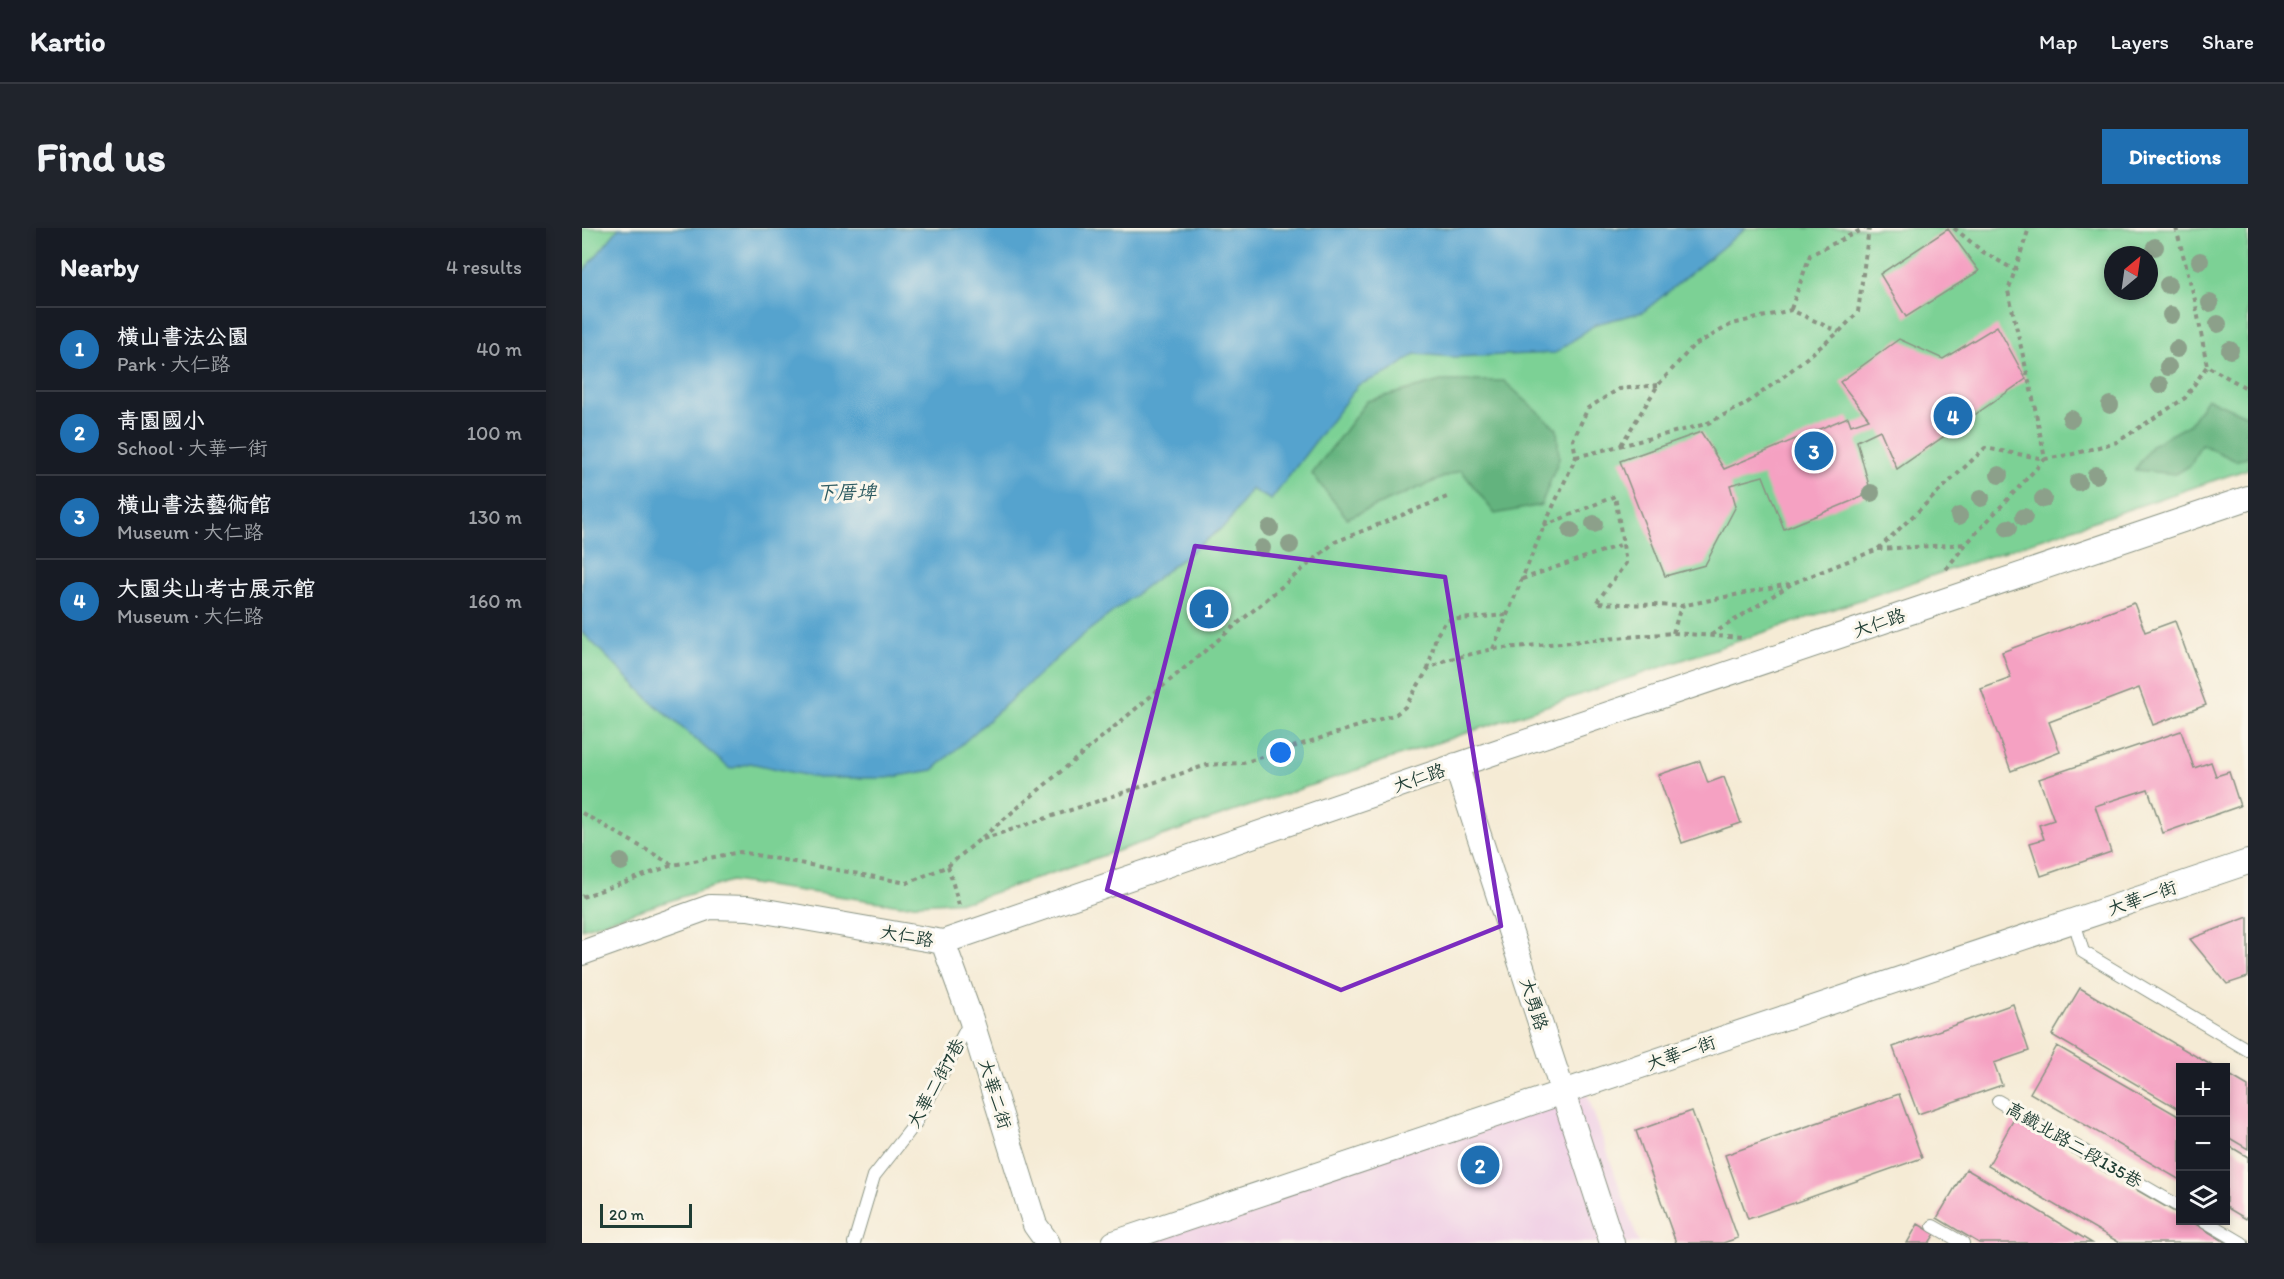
<!DOCTYPE html>
<meta charset="utf-8">
<style>
:root{--surface:#171b24;--page:#20242c;--text:#f1f3f6;--muted:#9ea1a6;--line:#363941;--accent:#1f6fb2}
body{margin:0;font-family:Itim,"LXGW WenKai TC",sans-serif;background:var(--page);color:var(--text)}
.controls{position:absolute;right:18px;bottom:18px;display:grid;overflow:hidden;border-radius:0px;box-shadow:0 3px 9px #0003}
.controls button{width:54px;height:54px;display:grid;place-items:center;padding:0;border:0;border-bottom:2px solid var(--line);background:var(--surface);color:var(--text);font:30px sans-serif}
.compass{position:absolute;left:1522px;top:18px;width:54px;height:54px;border-radius:50%;background:var(--surface);box-shadow:0 3px 9px #0003;rotate:29deg}
.scale{position:absolute;left:18px;bottom:15px;width:92px;box-sizing:border-box;padding-left:6px;border:3px solid #1f3d34;border-top:0;font-size:16px;line-height:21px;white-space:nowrap;color:#1f3d34;-webkit-text-stroke:4px #fbf7ec;paint-order:stroke}
.you{position:absolute;left:699px;top:525px;width:21px;height:21px;margin:-15px;border:4px solid #fff;border-radius:50%;background:#1a73e8;box-shadow:0 0 0 9px #1a73e833}
.badge{display:grid;place-items:center;width:39px;height:39px;border-radius:50%;background:var(--accent);color:#fff;font-size:20px;font-weight:700}
.pin{position:absolute;translate:-50% -50%;border:3px solid #fff;box-shadow:0 2px 6px #0006}
.list{margin:0;padding:0;list-style:none}
h2{display:flex;justify-content:space-between;align-items:center;height:78px;margin:0;padding:0 24px;font-size:26px}
h2 small{font-size:20px;font-weight:400;color:var(--muted)}
.list li{display:grid;grid-template-columns:39px 1fr auto;gap:18px;align-items:center;box-sizing:border-box;height:84px;padding:0 24px;border-top:2px solid var(--line)}
.list b{display:block;font-size:22px;white-space:nowrap}
.list p{margin:0;font-size:20px;white-space:nowrap;color:var(--muted)}
.list em{font-size:20px;font-style:normal;color:var(--muted)}
.icon{flex:none;width:33px;height:33px;fill:none;stroke:currentColor;stroke-width:2;stroke-linecap:round;stroke-linejoin:round}
.map{position:relative;flex:none;width:1666px;height:1015px;overflow:hidden;border-radius:0px}
header{display:flex;align-items:center;gap:36px;box-sizing:border-box;height:84px;padding:0 30px;background:var(--surface);border-bottom:2px solid var(--line)}
header strong{font-size:28px}
nav{display:flex;gap:33px;margin-inline-start:auto;font-size:21px}
.intro{display:flex;align-items:center;justify-content:space-between;box-sizing:border-box;height:144px;padding:0 36px}
h1{margin:0;font-size:42px}
.button{padding:15px 27px;border-radius:0px;background:var(--accent);color:#fff;font-size:21px;font-weight:700}
main{display:flex;gap:36px;padding:0 36px}
aside{flex:1;background:var(--surface);border-radius:0px;box-shadow:0 3px 9px #0003}
.map>svg:first-child{display:block}
.built{fill:#f0d0e5}
.green{fill:#7bd195;stroke:#4d8764;stroke-width:1.5;fill-rule:evenodd}
.forest{fill:#64b37e;stroke:#427859;stroke-width:1.5}
.water{fill:#54a3ce;stroke:#3a7081;stroke-width:1.5}
.building{fill:#f5a1c2}
.lines{fill:none;stroke-linecap:round;stroke-linejoin:round}
.lane-casing{stroke:#8a9484;stroke-width:14}
.street-casing{stroke:#8a9484;stroke-width:26}
.path{stroke:#8a9484;stroke-width:4;stroke-dasharray:4.5 4.5;stroke-linecap:butt}
.lane{stroke:#fff;stroke-width:12}
.street{stroke:#fff;stroke-width:24}
.tree{fill:#8ca08a}
.marked{fill:none;stroke:#7b2cbf;stroke-width:4.5;stroke-linejoin:round}
.labels{text-anchor:middle;dominant-baseline:central;stroke-width:6;stroke-linejoin:round;paint-order:stroke}
.street-label{font-size:18px;fill:#1f3d34;stroke:#fbf7ec}
.water-label{font-size:20px;font-style:italic;fill:#2f5c62;stroke:#fbf7ec}
</style>
<header>
<strong>Kartio</strong>
<nav><a>Map</a><a>Layers</a><a>Share</a></nav>
</header>
<div class="intro"><h1>Find us</h1><a class="button">Directions</a></div>
<main>
<aside>
<h2>Nearby<small>4 results</small></h2>
<ul class="list">
<li><span class="badge">1</span><div><b>橫山書法公園</b><p>Park · 大仁路</p></div><em>40 m</em></li>
<li><span class="badge">2</span><div><b>青園國小</b><p>School · 大華一街</p></div><em>100 m</em></li>
<li><span class="badge">3</span><div><b>橫山書法藝術館</b><p>Museum · 大仁路</p></div><em>130 m</em></li>
<li><span class="badge">4</span><div><b>大園尖山考古展示館</b><p>Museum · 大仁路</p></div><em>160 m</em></li>
</ul>
</aside>
<div class="map">
<svg width="1666" height="1015" viewBox="0 0 1666 1015">
<rect width="100%" height="100%" fill="#fbf7ec"/>
<filter id="ink" filterUnits="userSpaceOnUse"><feTurbulence type="fractalNoise" baseFrequency=".0167" numOctaves="2"/><feDisplacementMap in="SourceGraphic" scale="12" xChannelSelector="R" yChannelSelector="G"/><feConvolveMatrix kernelMatrix="1 2 1 2 8 2 1 2 1" color-interpolation-filters="sRGB"/></filter>
<filter id="wash" filterUnits="userSpaceOnUse"><feTurbulence type="fractalNoise" baseFrequency=".008" numOctaves="4" result="noise"/><feDisplacementMap in="SourceGraphic" scale="24" xChannelSelector="R" yChannelSelector="G"/><feGaussianBlur stdDeviation="1.35" result="paint"/><feColorMatrix in="noise" values="0 0 0 0 0 0 0 0 0 0 0 0 0 0 0 0 0 1.4 0 .05"/><feComposite in="paint" operator="in"/></filter>
<g filter="url(#wash)">
<rect width="100%" height="100%" fill="#f5ebd5"/>
<!-- built -->
<path class="built" d="M 1003,860 L 1057,1015 L 527,1015 Z"/>
<!-- green -->
<path class="green" d="M 0,0 L 1666,0 L 1666,241 L 387,673 L 319,677 L 149,653 L 0,701 ZM 1531,27 L 1567,27 L 1567,63 L 1531,63 Z"/>
<!-- forest -->
<path class="forest" d="M 859,153 L 922,153 L 975,201 L 977,231 L 959,277 L 913,286 L 879,242 L 765,290 L 730,246 L 785,173 Z
M 1625,170 L 1666,188 L 1666,228 L 1654,233 L 1619,216 L 1609,237 L 1594,246 L 1553,242 L 1570,217 L 1608,196 Z"/>
<!-- water -->
<path class="water" d="M 37,0 L 1164,0 L 1061,84 L 1014,96 L 973,125 L 872,129 L 833,126 L 808,144 L 776,157 L 689,272 L 669,261 L 645,296 L 501,407 L 351,542 L 305,550 L 236,550 L 168,535 L 148,541 L 70,474 L 0,404 L 0,45 Z"/>
<g id="blocks">
<!-- building -->
<path class="building" d="M 1366,1 L 1397,43 L 1324,89 L 1298,46 Z
M 1415,98 L 1444,151 L 1315,241 L 1298,202 L 1275,213 L 1289,265 L 1202,301 L 1181,248 L 1148,257 L 1154,278 L 1123,337 L 1083,348 L 1038,233 L 1119,204 L 1142,241 L 1266,189 L 1269,197 L 1287,191 L 1258,154 L 1317,111 L 1361,131 Z
M 1552,375 L 1563,404 L 1593,393 L 1624,477 L 1571,497 L 1557,460 L 1467,494 L 1478,524 L 1429,543 L 1399,461 L 1429,450 L 1420,424 Z
M 1599,503 L 1612,540 L 1629,534 L 1634,548 L 1647,544 L 1658,578 L 1581,605 L 1566,561 L 1513,578 L 1529,624 L 1459,648 L 1448,615 L 1462,611 L 1457,597 L 1472,592 L 1457,551 Z
M 1118,533 L 1126,555 L 1142,549 L 1159,595 L 1100,615 L 1076,547 Z
M 1666,689 L 1666,749 L 1645,756 L 1608,711 Z
M 1498,760 L 1634,840 L 1598,840 L 1598,882 L 1470,807 Z
M 1431,776 L 1447,823 L 1412,835 L 1420,857 L 1336,886 L 1311,819 Z
M 1475,818 L 1598,889 L 1598,952 L 1448,865 Z
M 1644,845 L 1666,858 L 1666,921 L 1644,908 Z
M 1317,866 L 1340,930 L 1166,991 L 1143,927 Z
M 1110,883 L 1156,1010 L 1141,1015 L 1094,1015 L 1054,903 Z
M 1432,891 L 1598,987 L 1598,992 L 1607,992 L 1645,1015 L 1538,1015 L 1406,938 Z
M 1644,916 L 1666,929 L 1666,987 L 1664,991 L 1644,979 Z
M 1384,941 L 1452,980 L 1510,1015 L 1397,1015 L 1355,990 Z
M 1336,996 L 1353,1006 L 1347,1015 L 1325,1015 Z"/>
</g>
</g>
<g filter="url(#ink)">
<use href="#blocks" fill-opacity="0" stroke="#8a9484" stroke-width="1.5"/>
<g class="lines">
<defs>
<path id="lane" d="M 1492,693 L 1501,724 L 1666,822
M 1416,873 L 1598,979
M 1621,992 L 1660,1015
M 1351,998 L 1381,1015
M 272,1015 L 292,948 L 333,896 L 389,792"/>
<path id="street" d="M 874,537 L 1030,1015
M 361,714 L 389,791 L 453,997 L 466,1015
M 0,725 L 128,679 L 166,680 L 361,714 L 905,527 L 1666,270
M 532,1015 L 1666,634"/>
</defs>
<!-- lane casing -->
<use href="#lane" class="lane-casing"/>
<!-- street casing -->
<use href="#street" class="street-casing"/>
<!-- path -->
<path class="path" d="M 1372,0 L 1401,24 L 1433,42
M 1594,0 L 1613,72 L 1625,138 L 1666,161
M 1209,81 L 1228,27 L 1283,0
M 1039,217 L 1076,157 L 1111,118 L 1150,96 L 1209,82 L 1257,104
M 994,229 L 1124,196 L 1162,177 L 1197,152 L 1257,104 L 1276,84 L 1287,0
M 962,298 L 1033,268 L 1044,335 L 1014,375 L 1099,378 L 1207,356
M 1296,321 L 1384,316
M 1364,341 L 1384,316 L 1463,231 L 1452,175 L 1426,63 L 1447,0
M 940,351 L 1041,316
M 1091,405 L 1099,378
M 1129,407 L 1211,355 L 1296,321 L 1403,220 L 1463,231 L 1491,226 L 1535,214 L 1603,170 L 1625,138
M 911,421 L 962,298 L 994,229 L 991,212 L 1006,180 L 1037,161 L 1076,157
M 846,441 L 854,408 L 865,392 L 925,387
M 0,585 L 91,637 L 158,624 L 325,655 L 366,638 L 753,314 L 865,269
M 401,611 L 625,537 L 661,535 L 814,486 L 823,479 L 846,441 L 864,432 L 911,421 L 1091,405 L 1161,410
M 366,638 L 378,681
M 0,669 L 91,637"/>
<!-- lane -->
<use href="#lane" class="lane"/>
<!-- street -->
<use href="#street" class="street"/>
</g>
<!-- trees -->
<g class="tree">
<circle cx="1573" cy="19" r="9"/>
<circle cx="1618" cy="33" r="9"/>
<circle cx="1586" cy="57" r="9"/>
<circle cx="1628" cy="75" r="9"/>
<circle cx="1589" cy="87" r="9"/>
<circle cx="1636" cy="96" r="9"/>
<circle cx="1595" cy="121" r="9"/>
<circle cx="1648" cy="122" r="9"/>
<circle cx="1586" cy="139" r="9"/>
<circle cx="1578" cy="157" r="9"/>
<circle cx="1528" cy="177" r="9"/>
<circle cx="1489" cy="191" r="9"/>
<circle cx="1417" cy="247" r="9"/>
<circle cx="1514" cy="247" r="9"/>
<circle cx="1496" cy="254" r="9"/>
<circle cx="1289" cy="265" r="9"/>
<circle cx="1399" cy="270" r="9"/>
<circle cx="1461" cy="271" r="9"/>
<circle cx="1377" cy="288" r="9"/>
<circle cx="1442" cy="289" r="9"/>
<circle cx="1012" cy="296" r="9"/>
<circle cx="688" cy="300" r="9"/>
<circle cx="1426" cy="300" r="9"/>
<circle cx="989" cy="303" r="9"/>
<circle cx="708" cy="317" r="9"/>
<circle cx="680" cy="320" r="9"/>
<circle cx="39" cy="634" r="9"/>
</g>
</g>
<!-- marked area -->
<path class="marked" d="M 613,318 L 863,349 L 919,698 L 759,762 L 525,662 Z"/>
<g class="labels">
<!-- street labels -->
<g class="street-label">
<text transform="translate(1297 395) rotate(-19)">大仁路</text>
<text transform="translate(837 550) rotate(-19)">大仁路</text>
<text transform="translate(1560 670) rotate(-19)">大華一街</text>
<text transform="translate(325 708) rotate(10)">大仁路</text>
<text transform="translate(952 776) rotate(72)">大勇路</text>
<text transform="translate(1099 825) rotate(-19)">大華一街</text>
<text transform="translate(354 855) rotate(-61)">大華二街7巷</text>
<text transform="translate(413 866) rotate(73)">大華二街</text>
<text transform="translate(1492 917) rotate(30)">高鐵北路二段135巷</text>
</g>
<!-- water labels -->
<g class="water-label">
<text x="264" y="264">下厝埤</text>
</g>
</g>
</svg>
<div class="controls">
<button>+</button>
<button>−</button>
<button><svg class="icon" aria-label="layers" viewBox="0 0 24 24"><path d="M12 4l9 5-9 5-9-5zM3 14l9 5 9-5"/></svg></button>
</div>
<svg class="compass" viewBox="-18 -18 36 36"><path d="M0-13l5 13h-10z" fill="#e53935"/><path d="M0 13l5-13h-10z" fill="#9ea1a6"/></svg>
<div class="scale">20 m</div>
<div class="you"></div>
<div class="pin badge" style="left:627px;top:381px">1</div>
<div class="pin badge" style="left:898px;top:937px">2</div>
<div class="pin badge" style="left:1232px;top:223px">3</div>
<div class="pin badge" style="left:1371px;top:188px">4</div>
</div>
</main>
